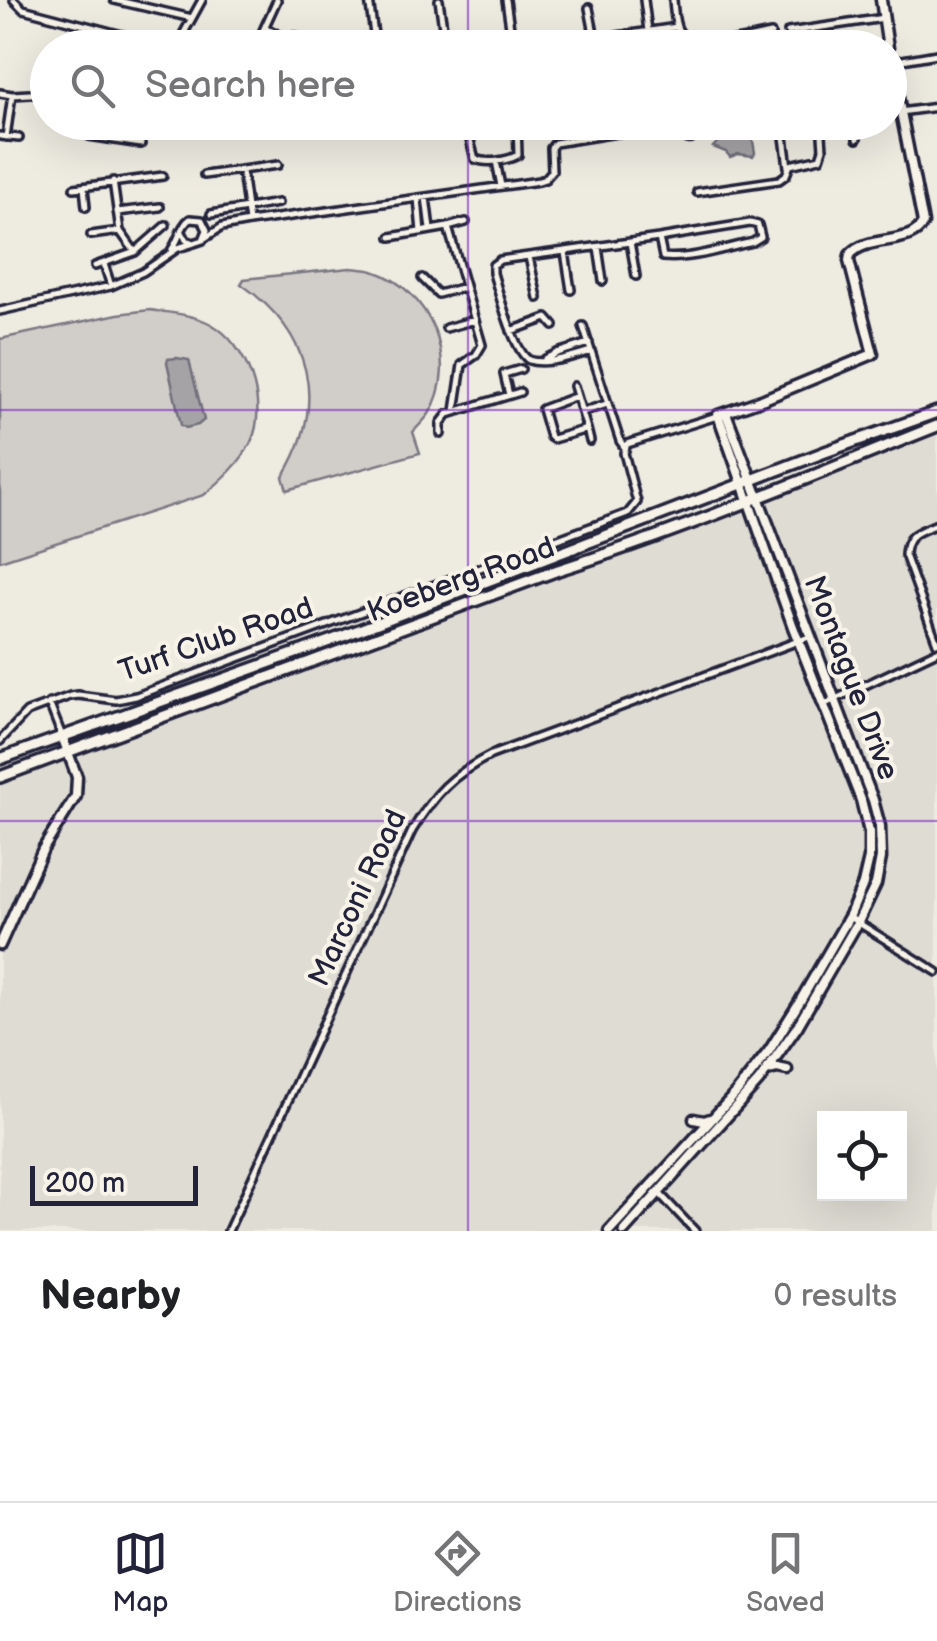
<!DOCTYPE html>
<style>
:root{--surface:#fff;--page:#f6f6f6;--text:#202124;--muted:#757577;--line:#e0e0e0;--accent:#22223b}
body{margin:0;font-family:"Balsamiq Sans",sans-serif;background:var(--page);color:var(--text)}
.controls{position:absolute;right:30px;bottom:30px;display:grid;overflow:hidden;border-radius:0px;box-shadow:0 10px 40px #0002}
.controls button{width:90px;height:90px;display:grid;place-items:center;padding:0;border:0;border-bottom:2px solid var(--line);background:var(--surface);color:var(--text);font:50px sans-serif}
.scale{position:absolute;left:30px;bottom:25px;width:168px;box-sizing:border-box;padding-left:10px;border:5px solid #22223b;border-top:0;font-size:28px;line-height:35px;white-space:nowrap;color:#22223b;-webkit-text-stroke:8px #f7f3e8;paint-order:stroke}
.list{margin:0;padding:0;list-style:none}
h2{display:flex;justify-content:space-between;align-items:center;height:130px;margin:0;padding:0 40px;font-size:42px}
h2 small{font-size:32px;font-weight:400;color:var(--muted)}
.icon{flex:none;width:55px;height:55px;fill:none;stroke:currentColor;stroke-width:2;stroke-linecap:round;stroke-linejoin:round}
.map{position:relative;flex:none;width:937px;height:1231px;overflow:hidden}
.search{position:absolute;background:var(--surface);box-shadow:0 10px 40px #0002;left:30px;right:30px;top:30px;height:110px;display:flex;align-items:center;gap:25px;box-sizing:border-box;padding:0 35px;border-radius:55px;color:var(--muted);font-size:38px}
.sheet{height:270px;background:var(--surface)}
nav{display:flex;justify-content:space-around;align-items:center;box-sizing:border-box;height:140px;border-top:2px solid var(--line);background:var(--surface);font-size:28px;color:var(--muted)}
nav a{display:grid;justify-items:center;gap:5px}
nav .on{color:var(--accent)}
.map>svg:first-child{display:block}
.built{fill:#dfdcd4;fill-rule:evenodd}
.green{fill:#d1cdc9;stroke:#7a7882;stroke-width:2.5}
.water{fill:#a6a3a6;stroke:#716f7b;stroke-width:2.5}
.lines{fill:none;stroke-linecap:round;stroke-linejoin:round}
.street-casing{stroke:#22223b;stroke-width:12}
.secondary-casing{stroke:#22223b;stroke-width:15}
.primary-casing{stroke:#22223b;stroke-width:16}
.street{stroke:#f7f3e8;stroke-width:5}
.secondary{stroke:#f7f3e8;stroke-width:8}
.primary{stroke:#f7f3e8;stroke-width:9}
.grid{fill:none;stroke:#7b2cbf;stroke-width:2.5;stroke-opacity:0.55}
.labels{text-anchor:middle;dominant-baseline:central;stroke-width:8;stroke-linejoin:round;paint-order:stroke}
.street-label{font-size:30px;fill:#22223b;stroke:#f7f3e8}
</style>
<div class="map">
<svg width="937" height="1231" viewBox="0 0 937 1231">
<rect width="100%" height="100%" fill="#eeebe1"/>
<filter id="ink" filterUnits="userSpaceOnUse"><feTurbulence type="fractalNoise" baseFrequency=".01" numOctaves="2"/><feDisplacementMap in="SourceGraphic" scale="20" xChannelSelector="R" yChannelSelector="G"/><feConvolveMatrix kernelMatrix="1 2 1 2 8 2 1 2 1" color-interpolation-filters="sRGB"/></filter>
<g filter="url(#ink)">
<!-- built -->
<path class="built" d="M 937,429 L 937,1231 L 0,1231 L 0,782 L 781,495 ZM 824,1118 L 900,1118 L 900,1194 L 824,1194 Z"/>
<!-- green -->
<path class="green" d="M 350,268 C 358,269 366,269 373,271 C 430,289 461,362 429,414 C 425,420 418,426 413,432 L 420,453 L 287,490 L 283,477 C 329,402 311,333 241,284 L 244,279 Z
M 150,310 C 170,313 193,314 211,324 C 247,344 269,403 251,442 C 241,463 222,480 204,495 L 0,561 L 0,339 L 118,314 Z"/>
<!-- water -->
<path class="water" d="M 748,128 L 751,129 L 755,153 L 753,156 L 738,154 L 730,157 L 726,152 L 713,147 L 724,135 Z
M 177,358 L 189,360 L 204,420 L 198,425 L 186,428 L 181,425 L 167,362 L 168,359 Z"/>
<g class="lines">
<defs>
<path id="street" d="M 14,0 L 23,9 L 168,47 L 180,40 L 202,0
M 114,0 L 192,18
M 369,0 L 376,48
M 439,0 L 446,48
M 506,0 L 513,48
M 644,0 L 648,31
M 673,0 C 674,10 674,23 679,31 C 695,55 747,38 771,34
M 589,8 L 595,39
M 266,28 L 281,36 L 296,36
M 788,32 L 884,18
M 627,34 L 627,48
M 255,48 L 277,0
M 537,48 L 677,27
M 891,62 L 937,54
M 0,93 L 12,95 L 48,93
M 900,112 L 937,107
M 465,122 L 475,159 C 487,164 507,161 518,155 L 517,122
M 782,122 L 788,167
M 855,122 L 857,139
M 667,126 C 679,131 689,150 699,131 L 693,122
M 0,136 L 19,138
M 89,136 L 141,144
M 6,137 L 12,95
M 96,137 L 100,122
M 497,166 L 501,186
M 242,171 L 249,222
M 204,175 L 278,165
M 113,181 L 120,231 L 135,252
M 84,187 L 86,207
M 74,188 L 163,176
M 697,192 L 779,180 L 786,175 L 790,165 L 820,158 L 823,149 L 821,122
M 426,197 L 430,229
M 418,198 L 421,232
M 117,212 L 160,207
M 211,214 L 278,203
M 750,223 L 758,225 L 761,237 L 753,242 C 725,248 691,260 663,257 L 659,238 Z
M 448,227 L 466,222
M 91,235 L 120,231
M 391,237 L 448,227 L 482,345 L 476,355 L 462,365 L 455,411
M 205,238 L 222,227 L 249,222 L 539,181 L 545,179 L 552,171 L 551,148 L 555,143 L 685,122
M 630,242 L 636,276
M 598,247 L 603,281
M 172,249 C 179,240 181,225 190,219 L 202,220 L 207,230 L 203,240 L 194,243 L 186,240 L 182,232
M 565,252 L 571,290
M 529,257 L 538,298
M 104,264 L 111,286
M 95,266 L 135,252 L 166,225
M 422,278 L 438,294 L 465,287
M 0,311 L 111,286 L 143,272 L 178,248 L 194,243
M 583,326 L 620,441 L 625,448
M 446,328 L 475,320
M 511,331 L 547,318 L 554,326
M 591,351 C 575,356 544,366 529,360 C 514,352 498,290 493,273 L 493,265 L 500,260 L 659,238
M 545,359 L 557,353 L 589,343
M 574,386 L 577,396
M 509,395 L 504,374 L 521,369
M 577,396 L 587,429 L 553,439 L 550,437 L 542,409 Z
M 582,412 L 607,404
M 587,429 L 590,441
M 441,434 L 441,423 L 448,414 L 520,392
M 937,524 C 919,532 906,533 905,555 L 937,643
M 49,703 L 62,736
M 823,705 L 937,651
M 0,741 L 27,712 L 70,696 L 78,695 L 116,700 L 136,696 L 628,513 L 637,502 L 624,453 L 627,444 L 717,416
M 849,917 L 937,972
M 659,1193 L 695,1231
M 228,1231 L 412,831 C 434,794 452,775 491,755 L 809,637"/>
<path id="secondary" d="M 881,0 L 888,48
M 0,945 L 43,849 L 76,796 L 77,777 L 62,736
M 767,1071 L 777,1068 L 787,1070
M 694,1119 L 704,1121 L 713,1118
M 609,1231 L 736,1093 L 769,1051 L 799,1003 L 850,915 L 863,884 L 869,858 L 869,832 L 861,800 L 793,627 L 718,415 L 764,399 L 873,354 L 849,261 L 850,255 C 867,234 911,247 923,223 L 890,57
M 624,1231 L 759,1081 L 797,1027 L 858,922 L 876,884 L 881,858 L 880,826 L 873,800 L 726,413"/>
<path id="primary" d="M 0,759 L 338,638 L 825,452 L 937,412
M 0,777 L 558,570 C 687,529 811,476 937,426"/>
</defs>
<!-- street casing -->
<use href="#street" class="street-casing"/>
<!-- secondary casing -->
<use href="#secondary" class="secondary-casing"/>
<!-- primary casing -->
<use href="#primary" class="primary-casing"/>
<!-- street -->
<use href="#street" class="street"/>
<!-- secondary -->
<use href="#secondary" class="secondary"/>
<!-- primary -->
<use href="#primary" class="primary"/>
</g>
</g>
<!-- grid -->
<path class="grid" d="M 468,0 L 468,48M 468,122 L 468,1231M 0,410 L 937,410M 0,821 L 937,821"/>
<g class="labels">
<!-- street labels -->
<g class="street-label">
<text transform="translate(461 580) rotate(-20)">Koeberg Road</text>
<text transform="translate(216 640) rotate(-19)">Turf Club Road</text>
<text transform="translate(851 678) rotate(69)">Montague Drive</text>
<text transform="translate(358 898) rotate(-65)">Marconi Road</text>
</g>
</g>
</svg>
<div class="controls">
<button><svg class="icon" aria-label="locate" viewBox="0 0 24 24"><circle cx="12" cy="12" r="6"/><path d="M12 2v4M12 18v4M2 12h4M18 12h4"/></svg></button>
</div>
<div class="scale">200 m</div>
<div class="search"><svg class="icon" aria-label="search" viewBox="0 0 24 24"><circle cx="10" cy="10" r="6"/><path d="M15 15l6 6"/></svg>Search here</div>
</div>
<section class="sheet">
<h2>Nearby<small>0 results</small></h2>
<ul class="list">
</ul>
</section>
<nav>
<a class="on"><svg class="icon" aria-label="map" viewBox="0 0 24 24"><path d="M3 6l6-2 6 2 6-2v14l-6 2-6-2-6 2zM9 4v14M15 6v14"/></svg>Map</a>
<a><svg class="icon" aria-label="directions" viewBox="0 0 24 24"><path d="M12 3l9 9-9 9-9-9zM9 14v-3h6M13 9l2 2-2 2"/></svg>Directions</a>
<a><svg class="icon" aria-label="saved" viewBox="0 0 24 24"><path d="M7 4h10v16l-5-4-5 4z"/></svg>Saved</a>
</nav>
